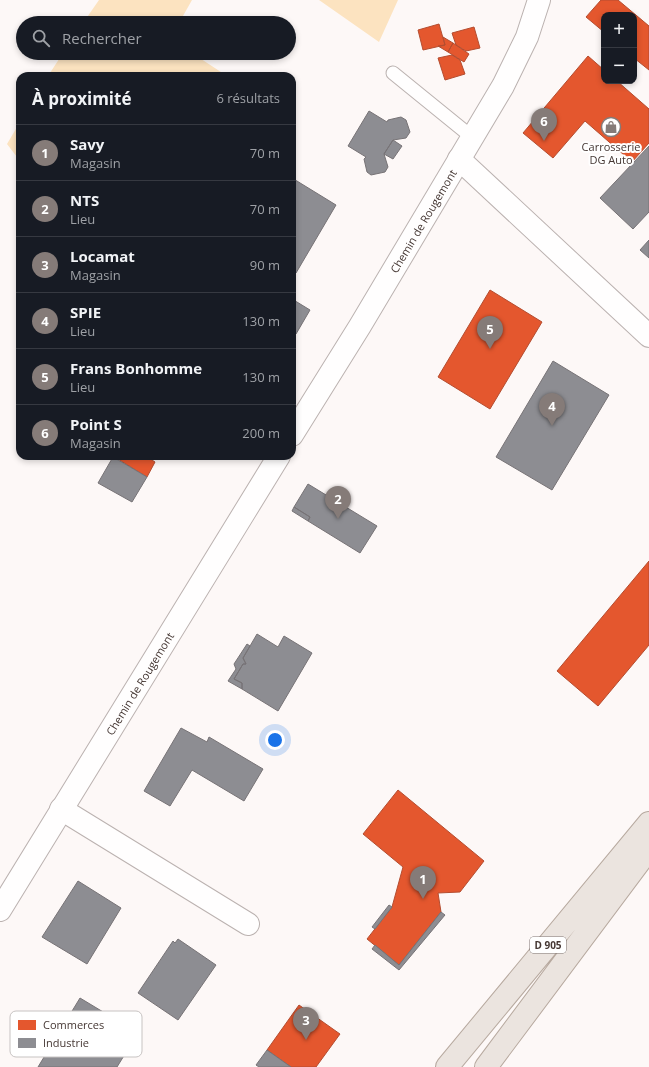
<!DOCTYPE html>
<html lang="fr">
<meta charset="utf-8">
<style>
:root{--surface:#171b24;--page:#20242c;--text:#f1f3f6;--muted:#9ea1a6;--line:#363941;--accent:#857b78}
body{margin:0;font-family:"Open Sans",sans-serif;background:var(--page);color:var(--text)}
.controls{position:absolute;right:12px;top:12px;display:grid;overflow:hidden;border-radius:8px;box-shadow:0 2px 6px #0003}
.controls button{width:36px;height:36px;display:grid;place-items:center;padding:0;border:0;border-bottom:1px solid var(--line);background:var(--surface);color:var(--text);font:20px sans-serif}
.you{position:absolute;left:275px;top:740px;width:14px;height:14px;margin:-10px;border:3px solid #fff;border-radius:50%;background:#1a73e8;box-shadow:0 0 0 6px #1a73e833}
.badge{display:grid;place-items:center;width:26px;height:26px;border-radius:50%;background:var(--accent);color:#fff;font-size:13px;font-weight:700}
.pin{position:absolute;translate:-50% -33px;filter:drop-shadow(0 1px 2px #0008)}
.pin::after{content:'';position:absolute;top:21px;width:14px;height:12px;background:inherit;clip-path:polygon(0 0,100% 0,50% 100%)}
.list{margin:0;padding:0;list-style:none}
h2{display:flex;justify-content:space-between;align-items:center;height:52px;margin:0;padding:0 16px;font-size:17px}
h2 small{font-size:13px;font-weight:400;color:var(--muted)}
.list li{display:grid;grid-template-columns:26px 1fr auto;gap:12px;align-items:center;box-sizing:border-box;height:56px;padding:0 16px;border-top:1px solid var(--line)}
.list b{display:block;font-size:15px;white-space:nowrap}
.list p{margin:0;font-size:13px;white-space:nowrap;color:var(--muted)}
.list em{font-size:13px;font-style:normal;color:var(--muted)}
.icon{flex:none;width:22px;height:22px;fill:none;stroke:currentColor;stroke-width:2;stroke-linecap:round;stroke-linejoin:round}
.map{position:relative;flex:none;width:649px;height:1067px;overflow:hidden}
.search{position:absolute;background:var(--surface);box-shadow:0 2px 6px #0003;left:16px;top:16px;width:280px;height:44px;display:flex;align-items:center;gap:10px;box-sizing:border-box;padding:0 14px;border-radius:22px;color:var(--muted);font-size:15px}
.panel{position:absolute;background:var(--surface);box-shadow:0 2px 6px #0003;left:16px;top:72px;width:280px;height:388px;border-radius:12px}
.map>svg:first-child{display:block}
.green{fill:#fce3c0}
.shops{fill:#e4572e;stroke:#b44d30}
.industry{fill:#8d8d92;stroke:#777376}
.lines{fill:none;stroke-linecap:round;stroke-linejoin:round}
.lane-casing{stroke:#bbb2b0;stroke-width:15}
.street-casing{stroke:#bbb2b0;stroke-width:24}
.primary-casing{stroke:#b7a99f;stroke-width:24}
.lane{stroke:#fffefe;stroke-width:13}
.street{stroke:#fffefe;stroke-width:22}
.primary{stroke:#ebe4df;stroke-width:22}
.labels{text-anchor:middle;dominant-baseline:central;stroke-width:4;stroke-linejoin:round;paint-order:stroke}
.shield{fill:#fff;stroke:#7d7370;stroke-width:1}
.shield-label{font-size:10px;font-weight:bold;fill:#453733}
.poi-label{font-size:11px;fill:#453733;stroke:#fff}
.street-label{font-size:11px;fill:#453733;stroke:#fff}
.key{fill:#fff;stroke:#c7c3c2;stroke-width:1}
.key-label{font-size:11px;fill:#453733}
</style>
<div class="map">
<svg width="649" height="1067" viewBox="0 0 649 1067">
<rect width="100%" height="100%" fill="#fdf8f7"/>
<!-- green -->
<path class="green" d="M 99,0 L 192,0 L 179,23 L 83,23 Z
M 319,0 L 398,0 L 379,42 Z
M 63,53 L 192,53 L 227,76 L 48,76 Z
M 20,122 L 20,161 L 7,144 Z"/>
<!-- shops -->
<path class="shops" d="M 601,0 L 618,0 L 649,26 L 649,70 L 634,58 L 634,15 L 604,15 L 604,32 L 586,17 Z
M 439,24 L 445,45 L 423,50 L 418,30 Z
M 474,27 L 480,48 L 466,51 L 456,45 L 452,33 Z
M 443,37 L 453,43 L 448,52 L 438,46 L 445,45 Z
M 453,43 L 469,54 L 464,62 L 448,52 Z
M 452,55 L 460,60 L 465,74 L 445,80 L 438,58 Z
M 588,56 L 604,70 L 604,81 L 617,81 L 649,109 L 649,143 L 632,162 L 585,121 L 553,158 L 523,133 Z
M 490,290 L 542,322 L 490,409 L 438,377 Z
M 113,456 L 146,456 L 155,462 L 147,477 Z
M 649,561 L 649,645 L 598,706 L 557,671 Z
M 398,790 L 484,861 L 460,892 L 438,893 L 441,912 L 399,965 L 367,939 L 392,907 L 403,867 L 363,834 Z
M 299,1005 L 340,1034 L 316,1067 L 291,1067 L 267,1050 Z"/>
<!-- industry -->
<path class="industry" d="M 369,111 L 387,122 L 388,120 L 401,117 L 406,120 L 410,132 L 406,138 L 393,140 L 384,154 L 388,167 L 385,172 L 371,175 L 367,172 L 364,159 L 366,157 L 348,146 Z
M 393,140 L 402,146 L 393,159 L 384,154 Z
M 649,146 L 649,212 L 633,229 L 600,198 Z
M 292,178 L 336,205 L 296,273 L 292,274 Z
M 649,240 L 649,258 L 640,250 Z
M 292,299 L 310,310 L 296,334 L 292,331 Z
M 553,361 L 609,395 L 552,490 L 496,457 Z
M 113,457 L 147,477 L 132,502 L 98,483 Z
M 308,484 L 377,526 L 360,553 L 308,521 L 310,517 L 294,507 Z
M 294,507 L 310,517 L 308,521 L 292,511 Z
M 257,634 L 278,647 L 284,636 L 312,653 L 278,711 L 242,689 L 242,683 L 234,679 L 243,664 L 246,664 L 243,658 Z
M 247,644 L 250,646 L 243,658 L 246,664 L 243,664 L 234,679 L 242,683 L 242,689 L 228,681 L 236,669 L 234,664 Z
M 181,728 L 207,742 L 209,737 L 263,769 L 244,801 L 192,770 L 170,806 L 144,791 Z
M 78,881 L 121,908 L 87,964 L 42,937 Z
M 389,905 L 392,907 L 375,929 L 372,927 Z
M 441,912 L 445,915 L 399,970 L 372,949 L 375,945 L 399,965 Z
M 178,939 L 216,965 L 178,1020 L 138,993 L 173,941 L 175,943 Z
M 80,998 L 138,1033 L 117,1067 L 38,1067 Z
M 267,1050 L 291,1067 L 259,1067 L 256,1065 Z"/>
<g class="lines">
<defs>
<path id="lane" d="M 393,73 L 473,138"/>
<g id="street">
<path d="M 459,159 L 649,336"/>
<path id="s1" d="M 292,435 L 360,326 L 503,86 L 527,37 L 539,0"/>
<path d="M 61,809 L 248,924"/>
<path id="s2" d="M 0,910 L 279,456"/>
</g>
<path id="primary" d="M 447,1067 L 649,823
M 486,1067 L 649,849"/>
</defs>
<!-- lane casing -->
<use href="#lane" class="lane-casing"/>
<!-- street casing -->
<use href="#street" class="street-casing"/>
<!-- primary casing -->
<use href="#primary" class="primary-casing"/>
<!-- lane -->
<use href="#lane" class="lane"/>
<!-- street -->
<use href="#street" class="street"/>
<!-- primary -->
<use href="#primary" class="primary"/>
</g>
<!-- icons -->
<defs>
<symbol id="shop-ring" viewBox="-11 -11 22 22"><circle r="9.5" fill="#fff" stroke="#857b78" stroke-width="1.5"/><path d="M-5-2.5h2.3a2.7 3.5 0 0 1 5.4 0H5L5.5 6h-11ZM-1.5-2.5h3a1.5 2.3 0 0 0-3 0Z" fill="#857b78"/></symbol>
</defs>
<g fill-rule="evenodd">
<use href="#shop-ring" x="600" y="116" width="22" height="22"/>
</g>
<g class="labels">
<!-- shield labels -->
<rect class="shield" x="530" y="937" width="36" height="16" rx="3"/>
<g class="shield-label">
<text x="548" y="945">D 905</text>
</g>
<!-- poi labels -->
<g class="poi-label">
<text x="611" y="146">Carrosserie<tspan x="611" dy="13">DG Auto</tspan></text>
</g>
<!-- street labels -->
<g class="street-label">
<text stroke="none"><textPath href="#s1" startOffset="251">Chemin de Rougemont</textPath></text>
<text stroke="none"><textPath href="#s2" startOffset="266">Chemin de Rougemont</textPath></text>
</g>
</g>
<!-- legend -->
<rect x="10" y="1011" width="132" height="46" rx="6" class="key"/>
<rect x="18" y="1020" width="18" height="10" fill="#e4572e"/>
<rect x="18" y="1038" width="18" height="10" fill="#8d8d92"/>
<g class="key-label">
<text x="43" y="1029">Commerces</text>
<text x="43" y="1047">Industrie</text>
</g>
</svg>
<div class="controls">
<button>+</button>
<button>−</button>
</div>
<div class="you"></div>
<div class="pin badge" style="left:423px;top:899px">1</div>
<div class="pin badge" style="left:338px;top:519px">2</div>
<div class="pin badge" style="left:306px;top:1040px">3</div>
<div class="pin badge" style="left:552px;top:426px">4</div>
<div class="pin badge" style="left:490px;top:349px">5</div>
<div class="pin badge" style="left:544px;top:141px">6</div>
<div class="search"><svg class="icon" aria-label="search" viewBox="0 0 24 24"><circle cx="10" cy="10" r="6"/><path d="M15 15l6 6"/></svg>Rechercher</div>
<section class="panel">
<h2>À proximité<small>6 résultats</small></h2>
<ul class="list">
<li><span class="badge">1</span><div><b>Savy</b><p>Magasin</p></div><em>70 m</em></li>
<li><span class="badge">2</span><div><b>NTS</b><p>Lieu</p></div><em>70 m</em></li>
<li><span class="badge">3</span><div><b>Locamat</b><p>Magasin</p></div><em>90 m</em></li>
<li><span class="badge">4</span><div><b>SPIE</b><p>Lieu</p></div><em>130 m</em></li>
<li><span class="badge">5</span><div><b>Frans Bonhomme</b><p>Lieu</p></div><em>130 m</em></li>
<li><span class="badge">6</span><div><b>Point S</b><p>Magasin</p></div><em>200 m</em></li>
</ul>
</section>
</div>
